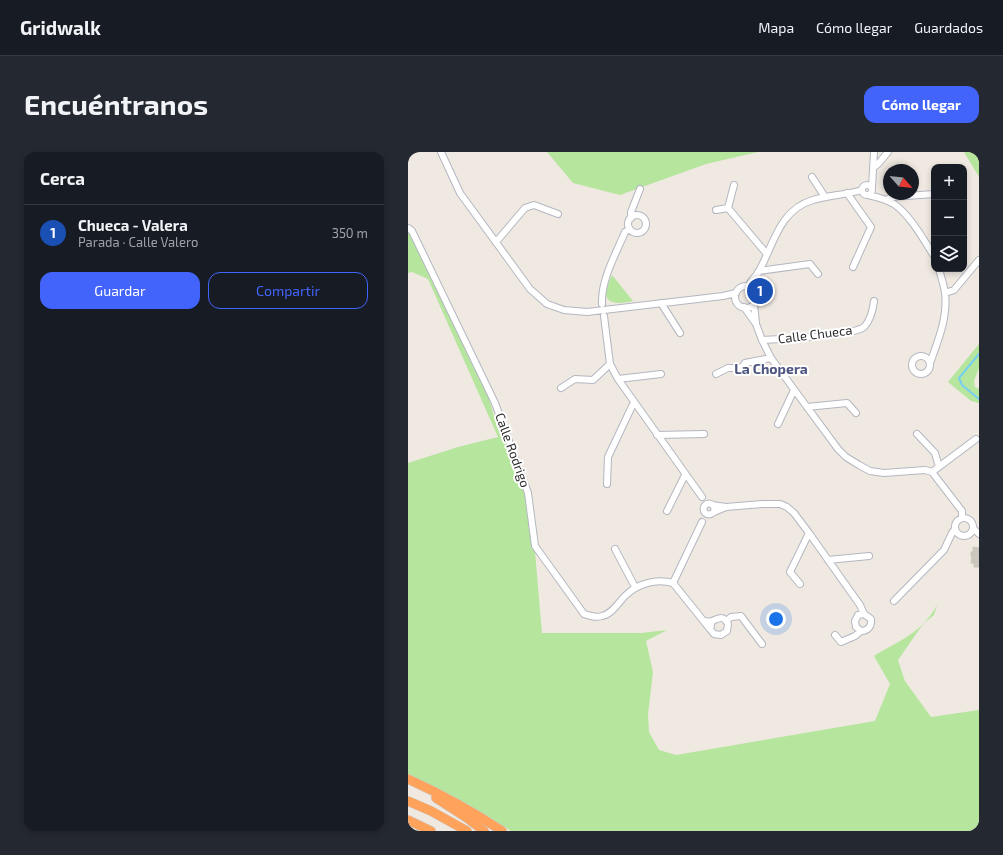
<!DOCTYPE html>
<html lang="es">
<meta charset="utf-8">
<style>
:root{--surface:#171b24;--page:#242831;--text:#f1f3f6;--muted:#9ea1a6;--line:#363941;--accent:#4264fb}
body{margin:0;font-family:"Exo 2",sans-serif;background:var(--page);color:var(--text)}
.controls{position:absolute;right:12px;top:12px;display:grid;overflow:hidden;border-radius:8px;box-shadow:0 2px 6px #0003}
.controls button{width:36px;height:36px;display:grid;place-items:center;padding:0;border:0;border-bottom:1px solid var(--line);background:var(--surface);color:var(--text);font:20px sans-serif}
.compass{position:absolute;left:475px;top:12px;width:36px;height:36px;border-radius:50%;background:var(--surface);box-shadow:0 2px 6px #0003;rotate:117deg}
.you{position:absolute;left:368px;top:467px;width:14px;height:14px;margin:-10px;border:3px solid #fff;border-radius:50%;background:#1a73e8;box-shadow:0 0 0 6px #1a73e833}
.badge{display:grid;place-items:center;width:26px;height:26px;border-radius:50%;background:var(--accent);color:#fff;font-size:13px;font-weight:700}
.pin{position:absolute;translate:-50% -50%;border:2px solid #fff;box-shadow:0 1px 4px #0006}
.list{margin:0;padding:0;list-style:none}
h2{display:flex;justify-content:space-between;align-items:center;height:52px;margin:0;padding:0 16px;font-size:17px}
h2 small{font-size:13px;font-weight:400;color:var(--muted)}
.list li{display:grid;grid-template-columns:26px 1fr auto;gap:12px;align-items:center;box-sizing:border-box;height:56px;padding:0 16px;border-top:1px solid var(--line)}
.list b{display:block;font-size:15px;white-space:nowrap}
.list p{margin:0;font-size:13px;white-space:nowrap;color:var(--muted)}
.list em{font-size:13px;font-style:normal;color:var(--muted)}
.actions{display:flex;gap:8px;padding:12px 16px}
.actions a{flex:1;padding:9px 0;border:1px solid var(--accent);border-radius:12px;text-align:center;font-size:14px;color:var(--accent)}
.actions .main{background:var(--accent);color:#fff}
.icon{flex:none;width:22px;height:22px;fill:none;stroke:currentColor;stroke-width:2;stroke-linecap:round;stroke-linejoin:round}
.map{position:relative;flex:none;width:571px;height:679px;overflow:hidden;border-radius:12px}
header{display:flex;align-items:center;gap:24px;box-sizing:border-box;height:56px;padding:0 20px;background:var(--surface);border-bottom:1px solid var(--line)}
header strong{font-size:19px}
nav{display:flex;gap:22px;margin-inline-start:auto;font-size:14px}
.intro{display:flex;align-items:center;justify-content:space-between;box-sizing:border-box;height:96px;padding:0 24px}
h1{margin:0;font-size:28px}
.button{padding:10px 18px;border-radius:12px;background:var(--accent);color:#fff;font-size:14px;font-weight:700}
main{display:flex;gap:24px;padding:0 24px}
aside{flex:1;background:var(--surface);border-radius:12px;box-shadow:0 2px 6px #0003}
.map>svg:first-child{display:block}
.green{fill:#b6e59e}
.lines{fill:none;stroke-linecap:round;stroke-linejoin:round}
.stream{stroke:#75cff0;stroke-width:2}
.building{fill:#cbc7bf;stroke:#cbc5ba}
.minor-casing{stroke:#b4b7c1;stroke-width:8}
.highway-casing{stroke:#c9c9c9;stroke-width:10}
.minor{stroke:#fff;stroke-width:6}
.highway{stroke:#ffa35c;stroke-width:9}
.labels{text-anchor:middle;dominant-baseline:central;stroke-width:4;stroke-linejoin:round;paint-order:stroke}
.street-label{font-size:13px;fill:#2e2e2e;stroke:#fff}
.neighbourhood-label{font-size:14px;font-weight:bold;fill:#4d5680;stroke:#fff}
</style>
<header>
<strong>Gridwalk</strong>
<nav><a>Mapa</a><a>Cómo llegar</a><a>Guardados</a></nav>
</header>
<div class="intro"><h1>Encuéntranos</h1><a class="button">Cómo llegar</a></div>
<main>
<aside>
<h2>Cerca<small></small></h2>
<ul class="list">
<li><span class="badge" style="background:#1a4fb4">1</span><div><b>Chueca - Valera</b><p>Parada · Calle Valero</p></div><em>350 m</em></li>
</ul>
<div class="actions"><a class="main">Guardar</a><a>Compartir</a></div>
</aside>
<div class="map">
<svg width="571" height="679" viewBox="0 0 571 679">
<rect width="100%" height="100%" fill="#efe9e1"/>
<!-- green -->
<path class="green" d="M 139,0 L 350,0 L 298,12 L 212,43 L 165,31 Z
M 556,0 L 571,0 L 571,25 Z
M 0,78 L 3,80 L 41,160 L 65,215 L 78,236 L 86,264 L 99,289 L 117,343 L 127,400 L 134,481 L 233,481 L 259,478 L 238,489 L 245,520 L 240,562 L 241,580 L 251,598 L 268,603 L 467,569 L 482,532 L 466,504 C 492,488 514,481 529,453 L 526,463 L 515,472 L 490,508 L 497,529 L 523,565 L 571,558 L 571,679 L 103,679 C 70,658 36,638 0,623 L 0,311 L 50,295 L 90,285 L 20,127 L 4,120 L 0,121 Z
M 204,123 L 225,149 C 215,151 196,155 198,138 C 199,134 202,128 204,123 Z
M 571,192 L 571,216 L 566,229 L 567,235 L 571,237 L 571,251 L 563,249 L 540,230 Z"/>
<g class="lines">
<!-- stream -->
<path class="stream" d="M 571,202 L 551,226 L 554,233 L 571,247"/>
</g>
<!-- building -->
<path class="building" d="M 565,395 L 571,396 L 571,415 L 566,415 L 566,411 L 563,411 L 564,404 L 563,404 L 563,400 L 565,400 Z"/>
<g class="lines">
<defs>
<path id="minor" d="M 33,0 L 52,41 L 122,137 L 139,152 L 156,158 L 179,160 L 315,144 L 328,141
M 466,15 L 470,12 L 480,0
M 404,25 L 417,45
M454 38a5 5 0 1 1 10 0a5 5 0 1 1-10 0Z
M 326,33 L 320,56 L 358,101
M 464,36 L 466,0
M 439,41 L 463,75 L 445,115
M 460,43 C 469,45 478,47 486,52 C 502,63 516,88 526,104
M 478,48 L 484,45 L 526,42
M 308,58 L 320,56
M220 72a9 9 0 1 1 18 0a9 9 0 1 1-18 0Z
M 223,66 L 223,60 L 232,37
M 0,76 L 4,79 L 87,251 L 120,341 L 127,394 L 176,462 C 182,464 187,466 194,464 C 204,462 210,451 217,444 C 229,432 248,426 265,431 L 302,477
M 88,90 L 117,56 L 126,53 L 150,62
M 351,119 L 402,112 L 410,122
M 340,134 C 343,129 348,124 351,119 C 366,92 371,58 405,48 C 421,43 438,43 454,38
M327 145a11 11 0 1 1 22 0a11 11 0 1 1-22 0Z
M 347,139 L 350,120
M 537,141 L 546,138 L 571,108
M 253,151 L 272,181
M 194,152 C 193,127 208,102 217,80 L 222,77
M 346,152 L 348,171
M 336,155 L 348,172 L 354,188 L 363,206 L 399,255 L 430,297 L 438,305 L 451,313 L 462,319 L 476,321 L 517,318 L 524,320 L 568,287
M 196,164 L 202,212 L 210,227 L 294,345
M 354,188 C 373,187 444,184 456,175 C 462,169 465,157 466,149
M504 213a9 9 0 1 1 18 0a9 9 0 1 1-18 0Z
M 522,211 C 530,189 540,165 537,141 C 536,133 533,125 531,117
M 308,222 L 320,216 L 333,216 L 337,211 L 363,206
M 210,227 L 253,222
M 153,236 L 167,227 L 185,228 L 202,212
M 399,255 L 439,251 L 448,261
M 370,272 L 386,238
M 509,282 L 527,301 L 531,315
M 249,283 L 296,282
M 524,320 L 554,359 L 554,366
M 199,332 L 200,305 L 226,250
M295.5 357a5.5 5.5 0 1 1 11 0a5.5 5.5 0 1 1-11 0Z
M 304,353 L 318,355 L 306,360
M 318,355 L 354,352 L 372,352 L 379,355 L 386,361 L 401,381 L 452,453 L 456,462 L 463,467 C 464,474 460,479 453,479 L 448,475 L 447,469 L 450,463 L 456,462
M 259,359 L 277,323
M547 375a9 9 0 1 1 18 0a9 9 0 1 1-18 0Z
M 565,376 L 571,382
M 207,397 L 227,435
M 420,408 L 461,404
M 265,431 L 294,370
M 392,432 L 382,420 L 401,381
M 486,449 L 536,398 L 544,381 L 547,377
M 296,469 C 299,469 302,470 304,469 C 312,466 315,463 320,472 L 319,479 L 313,483 L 306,482 L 302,477 L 304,469
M 318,469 L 323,465 L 333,464 L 354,492
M 427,483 L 433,490 L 447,484 L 453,479"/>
<path id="highway" d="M 0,627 C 33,642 64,659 94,679
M 28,646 L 59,666 L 76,679
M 0,649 L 23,659 L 59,679
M 0,668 L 23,679"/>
</defs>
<!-- minor casing -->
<use href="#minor" class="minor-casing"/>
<!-- highway casing -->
<use href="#highway" class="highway-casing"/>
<!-- minor -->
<use href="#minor" class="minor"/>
<!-- highway -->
<use href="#highway" class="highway"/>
</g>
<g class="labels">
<!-- street labels -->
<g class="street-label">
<text transform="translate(407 182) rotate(-7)">Calle Chueca</text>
<text transform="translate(105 298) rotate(70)">Calle Rodrigo</text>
</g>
<!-- neighbourhood labels -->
<g class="neighbourhood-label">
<text x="363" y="216">La Chopera</text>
</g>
</g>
</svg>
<div class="controls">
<button>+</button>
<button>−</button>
<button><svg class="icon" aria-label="layers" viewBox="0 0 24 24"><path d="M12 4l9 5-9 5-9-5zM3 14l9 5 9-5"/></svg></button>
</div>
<svg class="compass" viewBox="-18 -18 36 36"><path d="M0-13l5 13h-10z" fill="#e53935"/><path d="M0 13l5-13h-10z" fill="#9ea1a6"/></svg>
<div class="you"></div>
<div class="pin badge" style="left:352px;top:139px;background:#1a4fb4">1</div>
</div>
</main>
